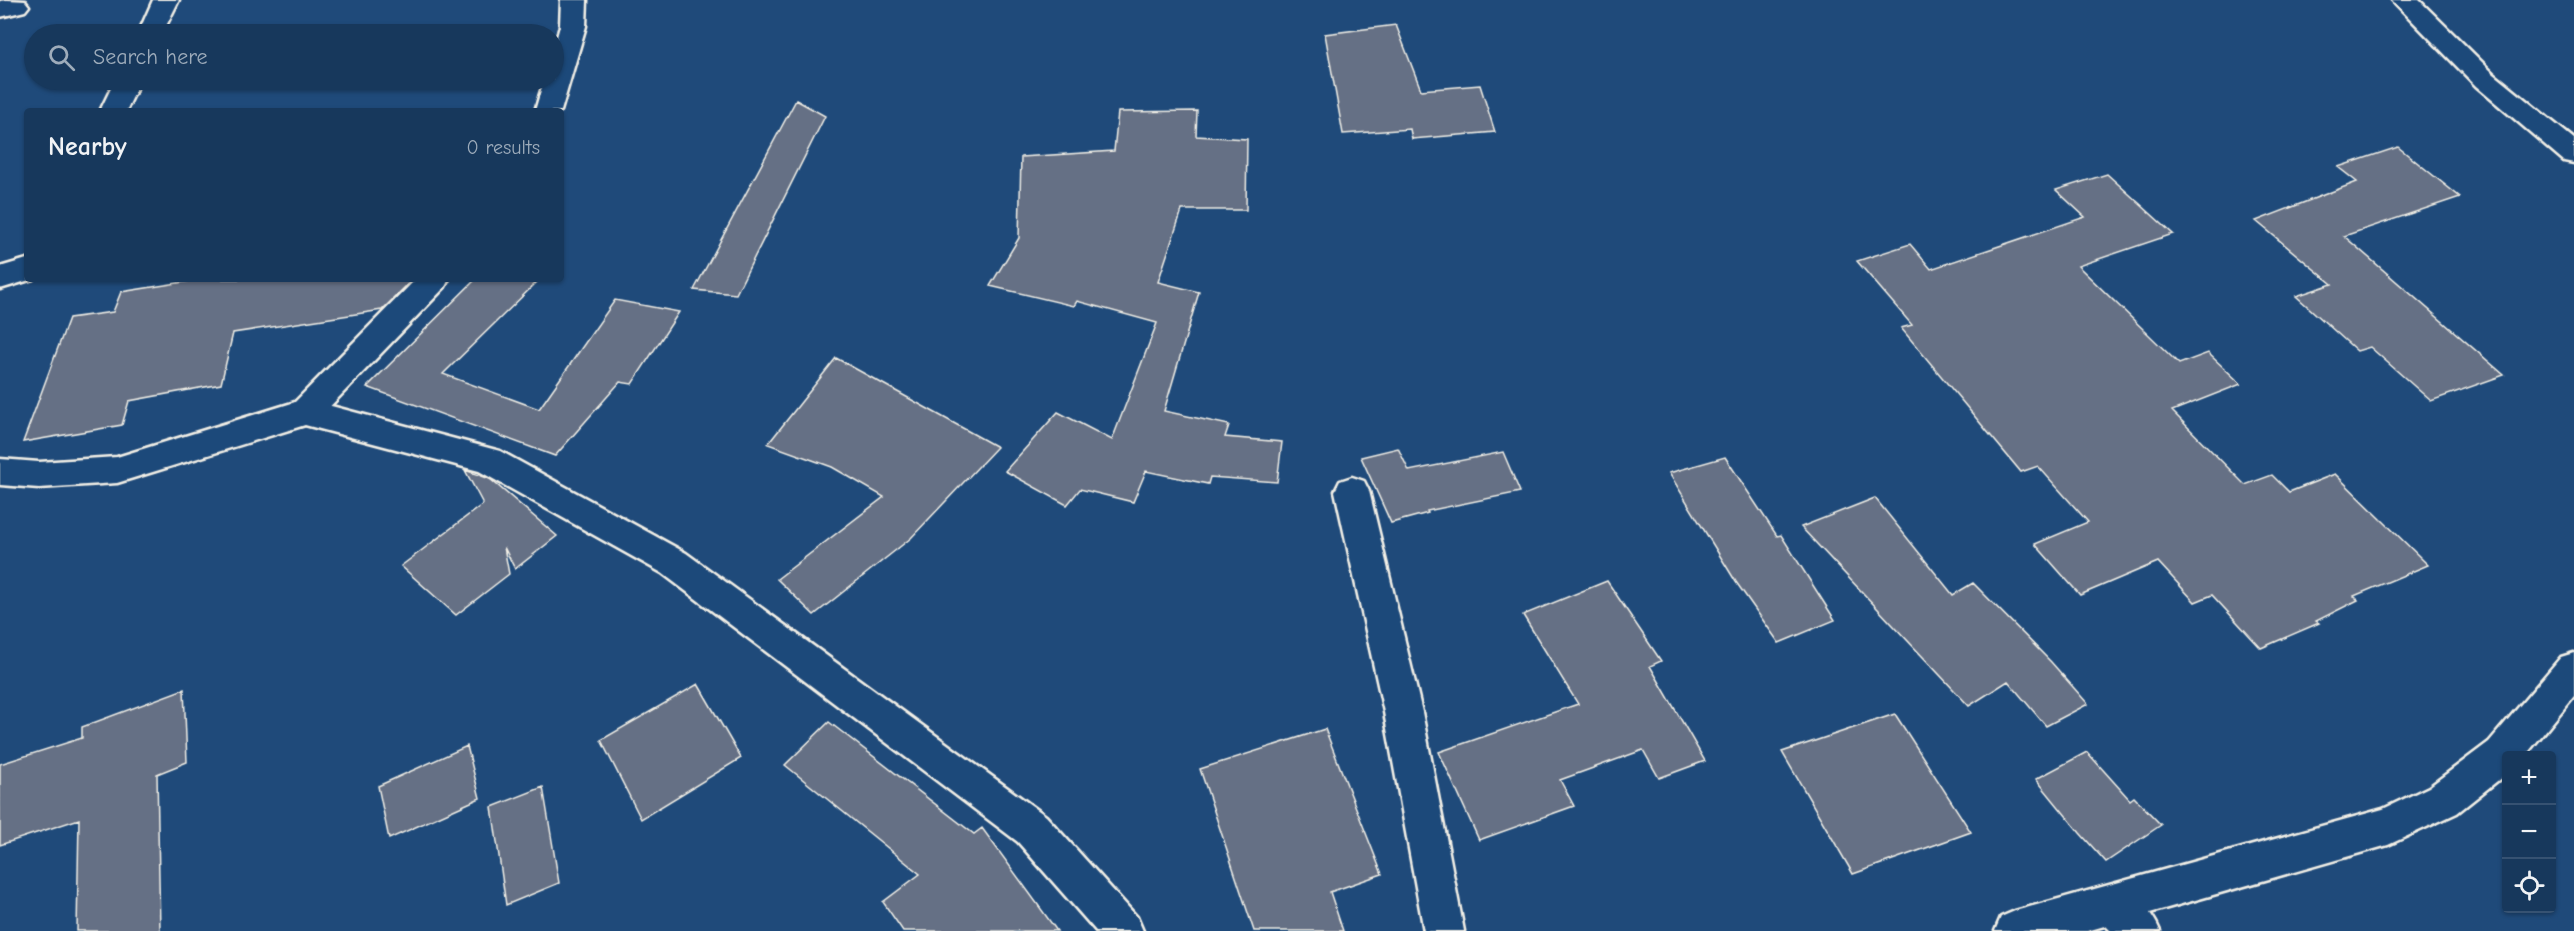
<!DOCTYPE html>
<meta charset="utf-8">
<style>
:root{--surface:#17385c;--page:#203f62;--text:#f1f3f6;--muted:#9eacbb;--line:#365272}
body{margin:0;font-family:"Comic Neue",sans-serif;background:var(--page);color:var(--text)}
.controls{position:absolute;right:18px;bottom:18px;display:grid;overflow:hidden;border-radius:6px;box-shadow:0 2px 4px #0004}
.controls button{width:54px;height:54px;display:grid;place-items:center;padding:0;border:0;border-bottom:2px solid var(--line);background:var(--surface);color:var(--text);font:30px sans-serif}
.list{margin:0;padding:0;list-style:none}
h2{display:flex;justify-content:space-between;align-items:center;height:78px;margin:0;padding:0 24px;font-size:26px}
h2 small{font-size:20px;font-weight:400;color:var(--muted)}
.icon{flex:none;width:33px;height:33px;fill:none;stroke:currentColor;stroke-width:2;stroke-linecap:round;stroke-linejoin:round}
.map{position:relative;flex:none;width:2574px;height:931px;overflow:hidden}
.search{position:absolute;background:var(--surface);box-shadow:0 2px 4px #0004;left:24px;top:24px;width:540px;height:66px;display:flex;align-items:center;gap:15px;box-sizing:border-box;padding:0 21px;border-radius:33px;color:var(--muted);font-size:22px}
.panel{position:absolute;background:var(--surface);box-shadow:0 2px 4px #0004;left:24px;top:108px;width:540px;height:174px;border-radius:6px}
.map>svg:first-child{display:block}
.building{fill:#657085;stroke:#f4f1e8;stroke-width:1.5}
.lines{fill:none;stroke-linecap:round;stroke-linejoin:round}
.minor-casing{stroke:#f4f1e8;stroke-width:5}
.tertiary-casing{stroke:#f4f1e8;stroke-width:5}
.minor{fill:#1f4a7a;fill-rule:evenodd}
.tertiary{fill:#1f4a7a;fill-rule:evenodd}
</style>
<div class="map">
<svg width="2574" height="931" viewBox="0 0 2574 931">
<rect width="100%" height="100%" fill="#1f4a7a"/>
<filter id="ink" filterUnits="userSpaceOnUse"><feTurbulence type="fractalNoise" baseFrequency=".0167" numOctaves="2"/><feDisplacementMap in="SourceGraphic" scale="12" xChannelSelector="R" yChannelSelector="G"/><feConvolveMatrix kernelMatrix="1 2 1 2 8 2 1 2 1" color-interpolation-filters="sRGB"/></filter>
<g filter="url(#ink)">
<!-- building -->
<path class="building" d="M 1396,25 L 1421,90 L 1480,85 L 1495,132 L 1412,139 L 1410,129 L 1343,134 L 1325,34 Z
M 796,100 L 825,116 L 736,294 L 694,290 Z
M 1197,111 L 1196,136 L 1247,139 L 1246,210 L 1182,210 L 1158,282 L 1199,292 L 1164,411 L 1229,425 L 1225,437 L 1282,442 L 1277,482 L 1210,477 L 1208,484 L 1146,471 L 1133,502 L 1080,489 L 1067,505 L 1005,471 L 1058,412 L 1112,440 L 1157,323 L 1077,301 L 1074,306 L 990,286 L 1019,238 L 1021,157 L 1114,151 L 1118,112 Z
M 2398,147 L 2460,197 L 2344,236 L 2504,375 L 2431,401 L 2370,347 L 2357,351 L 2296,296 L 2332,284 L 2256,221 L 2357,182 L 2338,167 Z
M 2107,174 L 2173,234 L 2078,266 L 2179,364 L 2208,353 L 2241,384 L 2172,411 L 2245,485 L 2272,475 L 2289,492 L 2335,474 L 2428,565 L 2354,596 L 2358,600 L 2316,621 L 2319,623 L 2261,648 L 2212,595 L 2195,602 L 2158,562 L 2080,595 L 2035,544 L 2088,522 L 2038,466 L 2021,472 L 1901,328 L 1912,325 L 1857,261 L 1910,244 L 1931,269 L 2085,217 L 2056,190 Z
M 203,279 L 413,279 L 382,310 L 233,333 L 221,384 L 129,401 L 122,425 L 23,442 L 69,318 L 113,312 L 121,292 Z
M 476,279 L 540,279 L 443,374 L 539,409 L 615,300 L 679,312 L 632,384 L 620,382 L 555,456 L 367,387 Z
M 836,358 L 997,447 L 911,538 L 814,615 L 777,579 L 884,497 L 832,467 L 768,444 Z
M 1398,448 L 1409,471 L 1503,452 L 1520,492 L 1427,511 L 1428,513 L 1391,523 L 1361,457 Z
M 1725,457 L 1777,536 L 1781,535 L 1835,620 L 1779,643 L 1736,582 L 1669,473 Z
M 465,470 L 490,479 L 557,536 L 515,569 L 504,547 L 509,574 L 456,615 L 401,566 L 483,504 Z
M 1875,498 L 1953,595 L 1973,583 L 2051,662 L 2088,704 L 2046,726 L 2008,681 L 1969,706 L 1801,527 Z
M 1607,581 L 1661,661 L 1650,666 L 1705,761 L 1659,778 L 1643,750 L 1560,780 L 1574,806 L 1479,840 L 1439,752 L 1578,704 L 1523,615 Z
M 698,684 L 741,758 L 641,819 L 601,740 Z
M 184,689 L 187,762 L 157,774 L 160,931 L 77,931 L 79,819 L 0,845 L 0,764 L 82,738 L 82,727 Z
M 1895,714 L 1971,832 L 1853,874 L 1782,752 Z
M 829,722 L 974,834 L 982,828 L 1057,931 L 903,931 L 883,902 L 920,874 L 785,765 Z
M 1325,729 L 1382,874 L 1330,892 L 1343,931 L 1254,931 L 1200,769 Z
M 467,746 L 480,798 L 389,839 L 378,786 Z
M 2087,752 L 2130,800 L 2134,797 L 2161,825 L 2106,862 L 2080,833 L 2036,779 Z
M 543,787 L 559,883 L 506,905 L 492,807 Z"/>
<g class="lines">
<defs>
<path id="minor" d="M 7,0 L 25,1 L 29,6 L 25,11 L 0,17 L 0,1 Z
M 153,0 L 179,0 L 162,34 L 138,34 Z
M 561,0 L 587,0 L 586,26 L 561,111 L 535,111 L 544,80 L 554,80 L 554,48 L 560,26 Z
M 115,80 L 141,80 L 126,111 L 100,111 Z
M 27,259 L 27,279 L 33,279 L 0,289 L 0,267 Z
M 416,279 L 449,279 L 445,287 L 316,421 L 305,425 L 294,421 L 289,412 L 294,403 Z
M 1352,477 L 1364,481 L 1369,491 L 1422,712 L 1464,931 L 1424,931 L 1384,712 L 1335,491 L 1340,481 Z
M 2113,885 C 2134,894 2152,910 2160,931 L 2111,931 L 2099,919 L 2093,905 L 2099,891 Z"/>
<path id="tertiary" d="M 2392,0 L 2419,0 L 2494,74 L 2574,139 L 2574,163 L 2564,161 L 2476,86 Z
M 305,399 L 500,451 L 686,553 L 1046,816 L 1137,917 L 1143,931 L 1096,931 L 1018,842 L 662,573 L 479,471 L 305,425 L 117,483 L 39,488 L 0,485 L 0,459 L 39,462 L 117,457 Z
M 2574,653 L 2574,696 L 2525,756 L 2506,756 L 2506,774 L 2457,813 L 2388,845 L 2087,931 L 1995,931 L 2001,917 L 2015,911 L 2383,809 L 2429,787 L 2489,742 L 2561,657 Z"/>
</defs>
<!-- minor casing -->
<use href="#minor" class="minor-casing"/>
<!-- tertiary casing -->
<use href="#tertiary" class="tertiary-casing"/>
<!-- minor -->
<use href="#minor" class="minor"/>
<!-- tertiary -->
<use href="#tertiary" class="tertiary"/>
</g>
</g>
</svg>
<div class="controls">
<button>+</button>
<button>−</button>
<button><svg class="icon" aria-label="locate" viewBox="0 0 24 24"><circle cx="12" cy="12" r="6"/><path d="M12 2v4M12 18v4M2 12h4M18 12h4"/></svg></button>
</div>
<div class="search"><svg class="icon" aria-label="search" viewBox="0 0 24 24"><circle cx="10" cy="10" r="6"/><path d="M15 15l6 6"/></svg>Search here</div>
<section class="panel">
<h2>Nearby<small>0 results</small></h2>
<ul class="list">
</ul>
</section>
</div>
